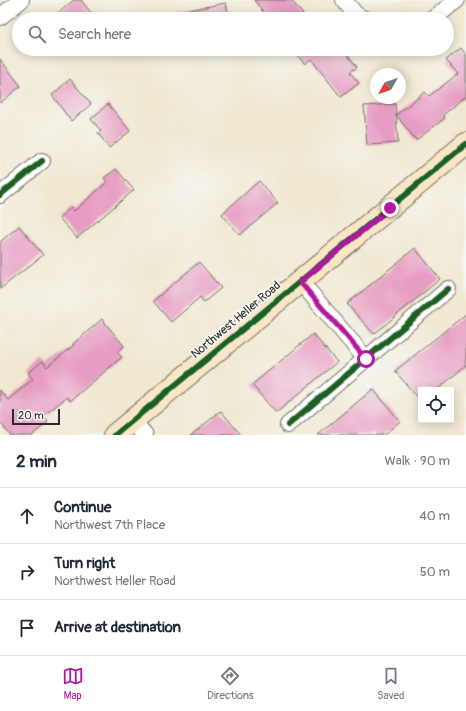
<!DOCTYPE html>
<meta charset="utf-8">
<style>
:root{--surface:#fff;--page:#f6f6f7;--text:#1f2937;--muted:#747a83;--line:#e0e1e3;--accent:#b5179e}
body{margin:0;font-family:Pangolin,sans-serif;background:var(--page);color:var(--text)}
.controls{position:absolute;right:12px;bottom:12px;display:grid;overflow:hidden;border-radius:0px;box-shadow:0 2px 10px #0003}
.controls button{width:36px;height:36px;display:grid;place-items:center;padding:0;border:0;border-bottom:1px solid var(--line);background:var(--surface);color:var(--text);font:20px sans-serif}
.compass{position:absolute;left:370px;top:68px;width:36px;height:36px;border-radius:50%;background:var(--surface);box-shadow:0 2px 10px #0003;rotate:230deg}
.scale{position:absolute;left:12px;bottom:10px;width:48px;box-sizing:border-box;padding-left:4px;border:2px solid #2b2b2b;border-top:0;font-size:11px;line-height:14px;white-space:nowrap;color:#2b2b2b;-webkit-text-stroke:3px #f6f6f2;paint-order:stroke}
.stop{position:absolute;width:12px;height:12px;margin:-9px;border:3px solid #b5179e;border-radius:50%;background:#fff}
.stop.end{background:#b5179e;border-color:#fff;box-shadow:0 1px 4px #0008}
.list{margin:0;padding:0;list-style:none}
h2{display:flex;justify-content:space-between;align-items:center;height:52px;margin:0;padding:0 16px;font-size:17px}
h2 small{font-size:13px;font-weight:400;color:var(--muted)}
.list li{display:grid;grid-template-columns:26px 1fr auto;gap:12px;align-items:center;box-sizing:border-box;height:56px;padding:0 16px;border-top:1px solid var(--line)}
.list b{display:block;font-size:15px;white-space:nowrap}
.list p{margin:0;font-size:13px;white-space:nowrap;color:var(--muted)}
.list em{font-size:13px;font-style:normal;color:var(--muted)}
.icon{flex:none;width:22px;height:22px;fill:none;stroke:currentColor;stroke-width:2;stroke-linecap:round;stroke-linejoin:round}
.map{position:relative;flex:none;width:466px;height:435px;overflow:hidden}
.search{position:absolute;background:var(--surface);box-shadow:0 2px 10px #0003;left:12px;right:12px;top:12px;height:44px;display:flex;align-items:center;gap:10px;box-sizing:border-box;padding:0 14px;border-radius:22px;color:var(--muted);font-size:15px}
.sheet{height:220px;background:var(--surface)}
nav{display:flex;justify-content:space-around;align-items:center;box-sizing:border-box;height:56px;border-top:1px solid var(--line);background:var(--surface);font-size:11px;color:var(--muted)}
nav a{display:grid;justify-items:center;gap:2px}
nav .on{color:var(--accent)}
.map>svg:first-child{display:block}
.building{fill:#e79dc3}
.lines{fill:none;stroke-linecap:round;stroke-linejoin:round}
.street-casing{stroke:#706d65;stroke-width:18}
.secondary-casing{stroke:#706d65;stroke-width:24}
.street{stroke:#fff;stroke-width:16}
.secondary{stroke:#fbe6c3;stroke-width:22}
.cycleway-casing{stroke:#f6f6f2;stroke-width:8}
.cycleway{stroke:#1b5e20;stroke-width:6}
.route{stroke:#b5179e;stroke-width:5}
.labels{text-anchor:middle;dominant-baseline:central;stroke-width:3.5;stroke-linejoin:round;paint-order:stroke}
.street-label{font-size:12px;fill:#2b2b2b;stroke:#f6f6f2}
</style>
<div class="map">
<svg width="466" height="435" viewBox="0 0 466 435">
<rect width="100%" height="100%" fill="#f6f6f2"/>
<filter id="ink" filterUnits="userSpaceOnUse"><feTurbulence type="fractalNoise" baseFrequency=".025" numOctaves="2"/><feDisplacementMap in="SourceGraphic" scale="8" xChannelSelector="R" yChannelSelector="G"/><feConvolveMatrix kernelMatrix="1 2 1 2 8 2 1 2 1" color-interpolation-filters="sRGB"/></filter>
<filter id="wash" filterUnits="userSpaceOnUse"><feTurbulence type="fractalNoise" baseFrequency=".012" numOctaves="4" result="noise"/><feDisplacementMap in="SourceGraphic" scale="16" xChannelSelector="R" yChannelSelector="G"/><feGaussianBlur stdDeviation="0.9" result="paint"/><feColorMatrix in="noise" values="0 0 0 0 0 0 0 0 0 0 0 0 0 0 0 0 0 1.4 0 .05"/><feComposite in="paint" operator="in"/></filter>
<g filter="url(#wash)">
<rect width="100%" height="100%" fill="#f0e8d1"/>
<g id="blocks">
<!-- building -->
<path class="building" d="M 74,0 L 81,0 L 96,19 L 51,19 Z
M 254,0 L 291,0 L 307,19 L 269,19 Z
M 226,3 L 229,19 L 174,19 L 173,13 Z
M 461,48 L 466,55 L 466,96 L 443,115 L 445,118 L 416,140 L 396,115 L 398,143 L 367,145 L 364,106 L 395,104 L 396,115 L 425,92 L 429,96 L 458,74 L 446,60 Z
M 292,49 L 343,49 L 357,67 L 350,72 L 359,83 L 341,97 L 311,59 L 305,64 Z
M 0,59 L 21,86 L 0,103 Z
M 70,79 L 91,104 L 71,121 L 52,95 Z
M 108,104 L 130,131 L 109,148 L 98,133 L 101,131 L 91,119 Z
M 116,169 L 134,190 L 77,238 L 59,218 L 71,207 L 74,211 L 107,182 L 104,178 Z
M 259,181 L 278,203 L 240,235 L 222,214 Z
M 19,226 L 43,255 L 0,289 L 0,242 Z
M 415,248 L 440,279 L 374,334 L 347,304 Z
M 199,262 L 221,288 L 204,302 L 200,297 L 171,322 L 153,301 Z
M 466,314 L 466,365 L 437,390 L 421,390 L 421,402 L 395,371 Z
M 102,319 L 124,346 L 117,352 L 122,357 L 70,401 L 67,397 L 43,416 L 48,422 L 32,435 L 10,435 L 0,422 L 0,390 L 8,400 L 33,379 L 28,373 L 43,361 L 47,367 L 74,345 L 73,344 Z
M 313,334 L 337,362 L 276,413 L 252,385 Z
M 373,389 L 400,421 L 384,435 L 318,435 Z
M 221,411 L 241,435 L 191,435 Z"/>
</g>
</g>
<g filter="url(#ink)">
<use href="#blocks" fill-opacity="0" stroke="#706d65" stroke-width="1"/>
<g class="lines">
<defs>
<path id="street" d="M 344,0 L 355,14 L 364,19
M 0,17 L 21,0
M 433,19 L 457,0
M 0,195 L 42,161
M 300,281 L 366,359
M 132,420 L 145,435
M 288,425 L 448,289"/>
<path id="secondary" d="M 115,435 L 466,144"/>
</defs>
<!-- street casing -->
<use href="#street" class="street-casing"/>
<!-- secondary casing -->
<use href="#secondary" class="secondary-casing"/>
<!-- street -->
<use href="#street" class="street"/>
<!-- secondary -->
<use href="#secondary" class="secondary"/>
<defs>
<path id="cycleway" d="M 0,195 L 42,161
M 288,425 L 448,289
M 115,435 L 466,144"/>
</defs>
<!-- cycleway casing -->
<use href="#cycleway" class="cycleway-casing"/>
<!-- cycleway -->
<use href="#cycleway" class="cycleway"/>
</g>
</g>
<g class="lines" filter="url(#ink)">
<!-- route -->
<path class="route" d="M 366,359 L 300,282 L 390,208"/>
</g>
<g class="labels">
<!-- street labels -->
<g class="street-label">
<text transform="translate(236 320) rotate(-40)">Northwest Heller Road</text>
</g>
</g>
</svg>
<div class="controls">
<button><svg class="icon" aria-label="locate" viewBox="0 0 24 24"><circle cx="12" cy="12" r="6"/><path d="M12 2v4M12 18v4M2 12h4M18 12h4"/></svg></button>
</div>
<svg class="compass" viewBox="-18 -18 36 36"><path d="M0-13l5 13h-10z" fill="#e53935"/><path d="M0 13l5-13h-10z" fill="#747a83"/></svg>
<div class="scale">20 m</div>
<div class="stop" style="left:366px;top:359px"></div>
<div class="stop end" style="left:390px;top:208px"></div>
<div class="search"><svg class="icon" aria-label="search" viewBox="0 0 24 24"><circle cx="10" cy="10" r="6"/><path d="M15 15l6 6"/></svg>Search here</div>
</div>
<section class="sheet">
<h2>2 min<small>Walk · 90 m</small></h2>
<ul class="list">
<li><svg class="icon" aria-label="ahead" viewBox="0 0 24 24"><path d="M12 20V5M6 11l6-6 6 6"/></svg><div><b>Continue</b><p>Northwest 7th Place</p></div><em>40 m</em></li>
<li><svg class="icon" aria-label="right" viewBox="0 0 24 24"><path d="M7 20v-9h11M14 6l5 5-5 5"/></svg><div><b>Turn right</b><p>Northwest Heller Road</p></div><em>50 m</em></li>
<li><svg class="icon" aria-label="arrive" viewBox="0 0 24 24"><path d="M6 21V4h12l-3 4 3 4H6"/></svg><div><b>Arrive at destination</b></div></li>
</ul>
</section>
<nav>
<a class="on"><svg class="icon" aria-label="map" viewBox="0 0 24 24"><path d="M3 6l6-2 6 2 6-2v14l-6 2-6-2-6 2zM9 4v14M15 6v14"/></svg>Map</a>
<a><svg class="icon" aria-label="directions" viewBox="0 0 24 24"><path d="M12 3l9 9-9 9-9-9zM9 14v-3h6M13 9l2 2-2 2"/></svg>Directions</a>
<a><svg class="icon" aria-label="saved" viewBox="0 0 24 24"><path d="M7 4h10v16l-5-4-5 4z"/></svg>Saved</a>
</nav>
